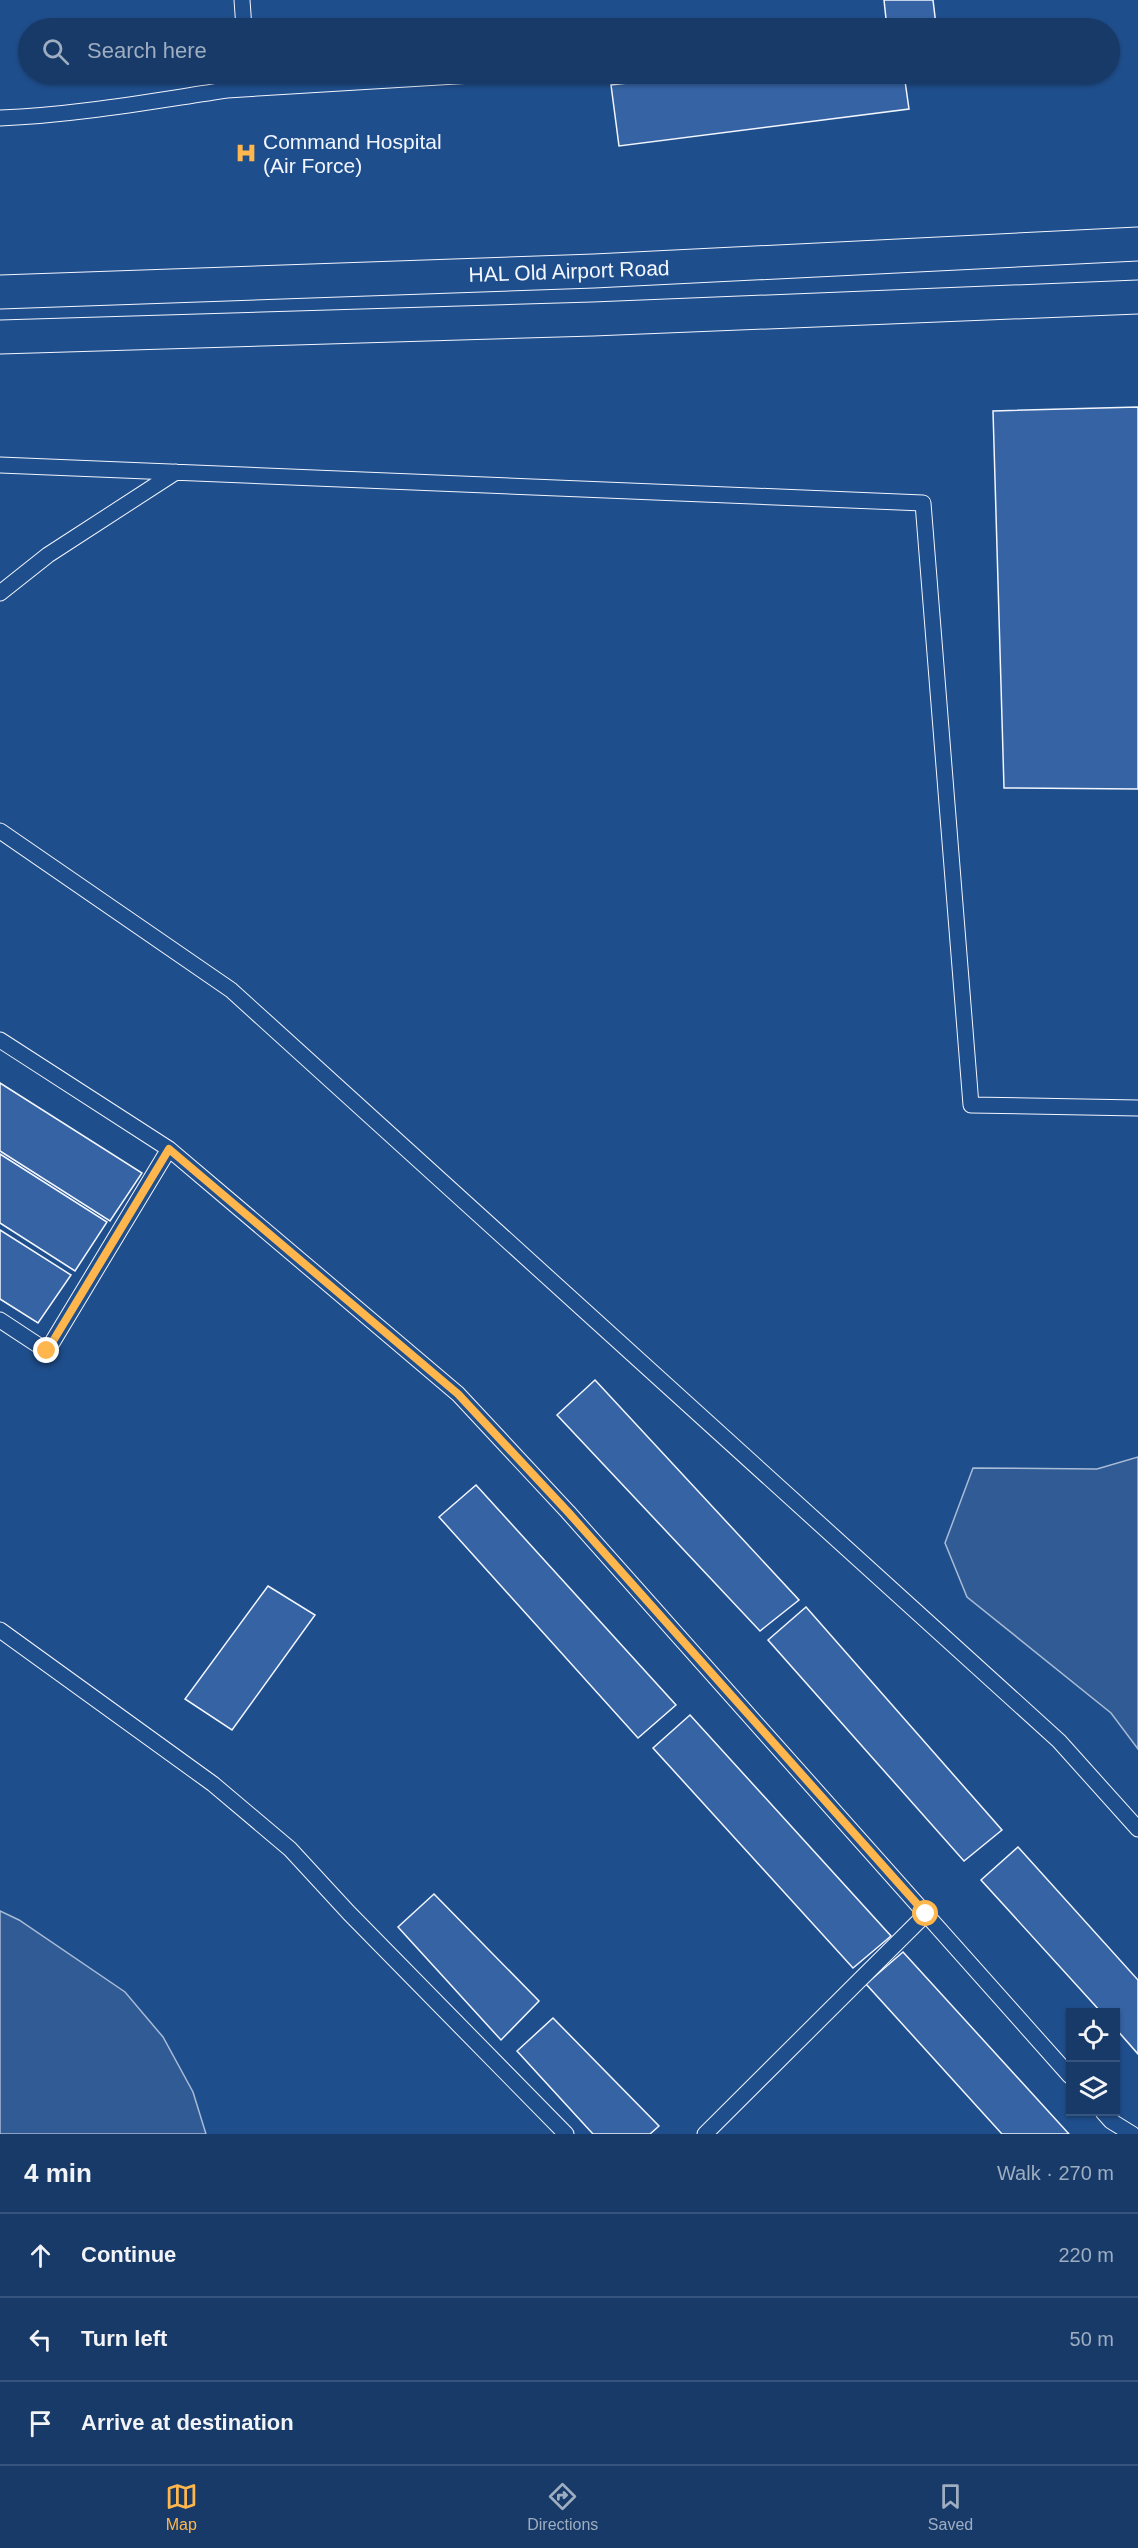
<!DOCTYPE html>
<meta charset="utf-8">
<style>
:root{--surface:#173a69;--page:#20416f;--text:#f1f3f6;--muted:#9eadc0;--line:#36547d;--accent:#ffb74d}
body{margin:0;font-family:Helvetica,sans-serif;background:var(--page);color:var(--text)}
.controls{position:absolute;right:18px;bottom:18px;display:grid;overflow:hidden;border-radius:0px;box-shadow:0 2px 4px #0004}
.controls button{width:54px;height:54px;display:grid;place-items:center;padding:0;border:0;border-bottom:2px solid var(--line);background:var(--surface);color:var(--text);font:30px sans-serif}
.stop{position:absolute;width:18px;height:18px;margin:-14px;border:4px solid #ffb74d;border-radius:50%;background:#fff}
.stop.end{background:#ffb74d;border-color:#fff;box-shadow:0 2px 6px #0008}
.list{margin:0;padding:0;list-style:none}
h2{display:flex;justify-content:space-between;align-items:center;height:78px;margin:0;padding:0 24px;font-size:26px}
h2 small{font-size:20px;font-weight:400;color:var(--muted)}
.list li{display:grid;grid-template-columns:39px 1fr auto;gap:18px;align-items:center;box-sizing:border-box;height:84px;padding:0 24px;border-top:2px solid var(--line)}
.list b{display:block;font-size:22px;white-space:nowrap}
.list em{font-size:20px;font-style:normal;color:var(--muted)}
.icon{flex:none;width:33px;height:33px;fill:none;stroke:currentColor;stroke-width:2;stroke-linecap:round;stroke-linejoin:round}
.map{position:relative;flex:none;width:1138px;height:2134px;overflow:hidden}
.search{position:absolute;background:var(--surface);box-shadow:0 2px 4px #0004;left:18px;right:18px;top:18px;height:66px;display:flex;align-items:center;gap:15px;box-sizing:border-box;padding:0 21px;border-radius:33px;color:var(--muted);font-size:22px}
.sheet{height:330px;background:var(--surface)}
nav{display:flex;justify-content:space-around;align-items:center;box-sizing:border-box;height:84px;border-top:2px solid var(--line);background:var(--surface);font-size:16px;color:var(--muted)}
nav a{display:grid;justify-items:center;gap:3px}
nav .on{color:var(--accent)}
.map>svg:first-child{display:block}
.built{fill:#305b95;stroke:#a8bbd7;stroke-width:1.5}
.building{fill:#3563a3;stroke:#f2f6ff;stroke-width:1.5}
.lines{fill:none;stroke-linecap:round;stroke-linejoin:round}
.lane-casing{stroke:#f2f6ff;stroke-width:17}
.primary-casing{stroke:#f2f6ff;stroke-width:35}
.lane{stroke:#1f4e8c;stroke-width:15}
.primary{stroke:#1f4e8c;stroke-width:33}
.route{stroke:#ffb74d;stroke-width:8}
.labels{text-anchor:middle;dominant-baseline:central;stroke-width:4.5;stroke-linejoin:round;paint-order:stroke}
.poi-label{font-size:21px;fill:#f2f6ff;stroke:#1f4e8c;text-anchor:start}
.street-label{font-size:21px;fill:#f2f6ff;stroke:#1f4e8c}
</style>
<div class="map">
<svg width="1138" height="2134" viewBox="0 0 1138 2134">
<rect width="100%" height="100%" fill="#1f4e8c"/>
<!-- built -->
<path class="built" d="M 1138,1457 L 1138,1749 L 1111,1713 L 967,1597 L 945,1543 L 973,1468 L 1097,1469 Z
M 0,1911 L 19,1920 L 125,1992 L 163,2037 L 193,2092 L 206,2134 L 0,2134 Z"/>
<!-- building -->
<path class="building" d="M 884,0 L 933,0 L 936,25 L 887,28 Z
M 701,74 L 904,74 L 909,109 L 619,146 L 611,85 Z
M 1138,407 L 1138,789 L 1004,788 L 993,411 Z
M 0,1083 L 142,1173 L 110,1221 L 0,1151 Z
M 0,1154 L 107,1222 L 75,1271 L 0,1223 Z
M 0,1230 L 71,1275 L 38,1323 L 0,1299 Z
M 595,1380 L 799,1600 L 760,1631 L 557,1415 Z
M 476,1485 L 676,1705 L 638,1738 L 439,1517 Z
M 268,1586 L 315,1615 L 232,1730 L 185,1699 Z
M 806,1607 L 1002,1830 L 964,1861 L 768,1640 Z
M 690,1715 L 891,1936 L 853,1968 L 653,1748 Z
M 1018,1847 L 1138,1980 L 1138,2054 L 1116,2029 L 1116,2012 L 1101,2012 L 981,1880 Z
M 434,1894 L 539,2001 L 501,2040 L 398,1927 Z
M 903,1952 L 1069,2134 L 1002,2134 L 866,1984 Z
M 553,2018 L 659,2126 L 650,2134 L 593,2134 L 517,2051 Z"/>
<g class="lines">
<defs>
<path id="lane" d="M 242,0 L 244,28
M 227,90 L 489,74
M 0,118 C 76,115 152,101 227,90 L 232,74
M 0,465 L 923,503 L 971,1105 L 1138,1108
M 0,593 L 48,555 L 176,472
M 0,831 L 231,990 L 1059,1741 L 1138,1829
M 0,1040 L 169,1149 L 458,1394 L 568,1512 L 1070,2076
M 0,1320 L 47,1351 L 169,1149
M 0,1630 L 213,1784 L 290,1849 L 349,1913 L 566,2134
M 1103,2112 L 1111,2121 L 1132,2134
M 705,2134 L 926,1914"/>
<path id="primary" d="M 0,292 L 594,271 L 1138,244
M 0,337 L 593,319 L 1138,297"/>
</defs>
<!-- lane casing -->
<use href="#lane" class="lane-casing"/>
<!-- primary casing -->
<use href="#primary" class="primary-casing"/>
<!-- lane -->
<use href="#lane" class="lane"/>
<!-- primary -->
<use href="#primary" class="primary"/>
</g>
<g class="lines">
<!-- route -->
<path class="route" d="M 47,1351 L 169,1149 L 458,1394 L 568,1512 L 926,1914"/>
</g>
<!-- icons -->
<defs>
<symbol id="hospital-bare" viewBox="-9 -9 18 18"><path d="M-5-5h3v3.5h4V-5h3V5h-3V1.5h-4V5h-3Z" fill="#ffb74d" stroke="#1f4e8c" stroke-width="2.5" paint-order="stroke"/></symbol>
</defs>
<g fill-rule="evenodd">
<use href="#hospital-bare" x="231" y="138" width="30" height="30"/>
</g>
<g class="labels">
<!-- poi labels -->
<g class="poi-label">
<text x="263" y="141">Command Hospital<tspan x="263" dy="24">(Air Force)</tspan></text>
</g>
<!-- street labels -->
<g class="street-label">
<text transform="translate(569 271) rotate(-2)">HAL Old Airport Road</text>
</g>
</g>
</svg>
<div class="controls">
<button><svg class="icon" aria-label="locate" viewBox="0 0 24 24"><circle cx="12" cy="12" r="6"/><path d="M12 2v4M12 18v4M2 12h4M18 12h4"/></svg></button>
<button><svg class="icon" aria-label="layers" viewBox="0 0 24 24"><path d="M12 4l9 5-9 5-9-5zM3 14l9 5 9-5"/></svg></button>
</div>
<div class="stop" style="left:926px;top:1914px"></div>
<div class="stop end" style="left:47px;top:1351px"></div>
<div class="search"><svg class="icon" aria-label="search" viewBox="0 0 24 24"><circle cx="10" cy="10" r="6"/><path d="M15 15l6 6"/></svg>Search here</div>
</div>
<section class="sheet">
<h2>4 min<small>Walk · 270 m</small></h2>
<ul class="list">
<li><svg class="icon" aria-label="ahead" viewBox="0 0 24 24"><path d="M12 20V5M6 11l6-6 6 6"/></svg><div><b>Continue</b></div><em>220 m</em></li>
<li><svg class="icon" aria-label="left" viewBox="0 0 24 24"><path d="M17 20v-9H6M10 6l-5 5 5 5"/></svg><div><b>Turn left</b></div><em>50 m</em></li>
<li><svg class="icon" aria-label="arrive" viewBox="0 0 24 24"><path d="M6 21V4h12l-3 4 3 4H6"/></svg><div><b>Arrive at destination</b></div></li>
</ul>
</section>
<nav>
<a class="on"><svg class="icon" aria-label="map" viewBox="0 0 24 24"><path d="M3 6l6-2 6 2 6-2v14l-6 2-6-2-6 2zM9 4v14M15 6v14"/></svg>Map</a>
<a><svg class="icon" aria-label="directions" viewBox="0 0 24 24"><path d="M12 3l9 9-9 9-9-9zM9 14v-3h6M13 9l2 2-2 2"/></svg>Directions</a>
<a><svg class="icon" aria-label="saved" viewBox="0 0 24 24"><path d="M7 4h10v16l-5-4-5 4z"/></svg>Saved</a>
</nav>
